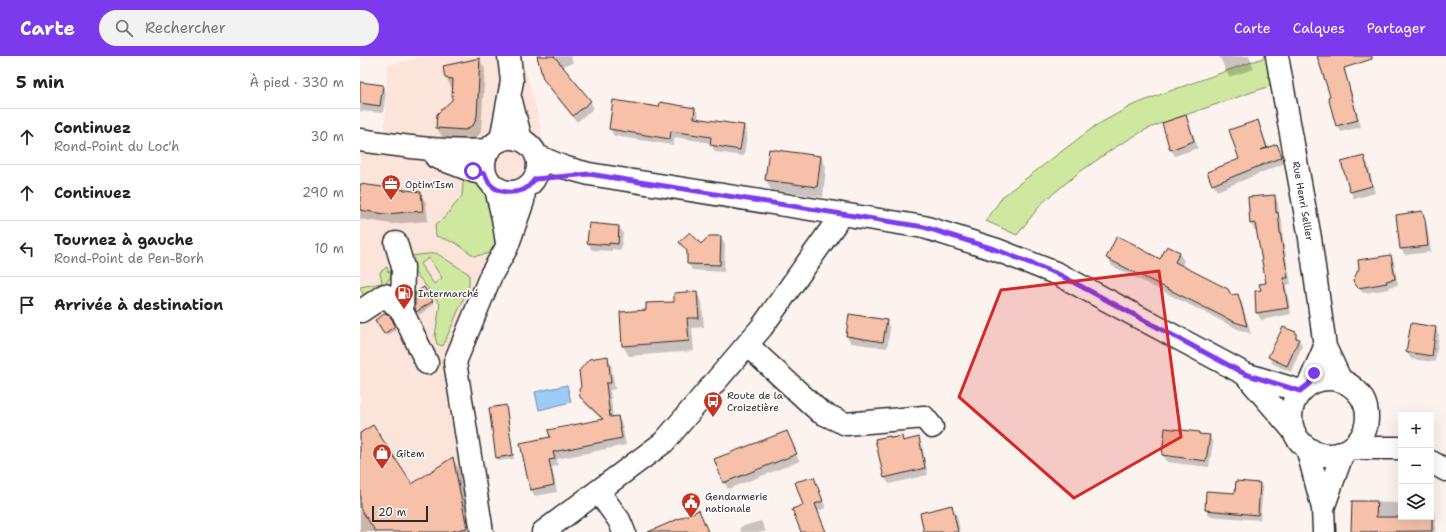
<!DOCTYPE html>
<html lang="fr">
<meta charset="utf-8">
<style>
:root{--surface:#fff;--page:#f2f2f2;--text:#222;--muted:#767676;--line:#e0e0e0;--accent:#7c3aed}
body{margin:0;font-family:"Shantell Sans",sans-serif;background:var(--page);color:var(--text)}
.controls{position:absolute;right:12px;bottom:12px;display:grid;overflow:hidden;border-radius:0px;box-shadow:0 4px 16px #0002}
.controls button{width:36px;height:36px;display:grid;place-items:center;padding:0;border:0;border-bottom:1px solid var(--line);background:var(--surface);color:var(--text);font:20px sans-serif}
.scale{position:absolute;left:12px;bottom:10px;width:56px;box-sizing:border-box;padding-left:4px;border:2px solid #2b2b2b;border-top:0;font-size:11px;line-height:14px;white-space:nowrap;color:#2b2b2b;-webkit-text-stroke:3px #fff;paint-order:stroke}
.stop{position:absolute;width:12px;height:12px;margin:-9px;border:3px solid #7c3aed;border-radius:50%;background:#fff}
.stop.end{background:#7c3aed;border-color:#fff;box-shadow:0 1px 4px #0008}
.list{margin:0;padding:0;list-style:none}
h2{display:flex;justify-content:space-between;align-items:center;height:52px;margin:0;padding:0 16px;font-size:17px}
h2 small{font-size:13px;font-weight:400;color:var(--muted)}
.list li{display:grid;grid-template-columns:26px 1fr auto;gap:12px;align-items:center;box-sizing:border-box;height:56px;padding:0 16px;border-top:1px solid var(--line)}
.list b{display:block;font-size:15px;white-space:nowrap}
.list p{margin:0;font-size:13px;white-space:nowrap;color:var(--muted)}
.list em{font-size:13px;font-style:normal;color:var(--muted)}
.icon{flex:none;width:22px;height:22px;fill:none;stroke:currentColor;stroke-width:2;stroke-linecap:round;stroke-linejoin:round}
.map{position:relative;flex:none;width:1086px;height:476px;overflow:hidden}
header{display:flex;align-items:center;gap:24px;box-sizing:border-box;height:56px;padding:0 20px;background:var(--accent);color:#fff}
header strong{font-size:19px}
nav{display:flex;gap:22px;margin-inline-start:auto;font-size:14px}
.search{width:280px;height:36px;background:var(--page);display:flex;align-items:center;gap:10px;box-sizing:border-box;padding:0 14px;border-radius:22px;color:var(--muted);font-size:15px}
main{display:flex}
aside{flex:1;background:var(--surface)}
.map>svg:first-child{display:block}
.built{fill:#fbe4d9}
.green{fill:#cee99f;stroke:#7c8a65;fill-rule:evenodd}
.water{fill:#9dcbf8;stroke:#6f8ba6}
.shadow{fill:#0003}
.building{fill:#f6c1a8;stroke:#2b2b2b}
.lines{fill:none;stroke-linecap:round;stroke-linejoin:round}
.minor-casing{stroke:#2b2b2b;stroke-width:25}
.major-casing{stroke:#2b2b2b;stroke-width:25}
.minor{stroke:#fff;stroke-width:22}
.major{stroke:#fff;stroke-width:22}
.route{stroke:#7c3aed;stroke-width:5}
.marked{fill:#d62828;fill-opacity:0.2;stroke:#d62828;stroke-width:3;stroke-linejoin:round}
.labels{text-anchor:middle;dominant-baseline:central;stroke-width:3;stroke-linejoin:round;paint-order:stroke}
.poi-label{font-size:10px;fill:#2b2b2b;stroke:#fff;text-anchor:start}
.street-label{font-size:10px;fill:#2b2b2b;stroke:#fff}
</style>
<header>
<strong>Carte</strong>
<div class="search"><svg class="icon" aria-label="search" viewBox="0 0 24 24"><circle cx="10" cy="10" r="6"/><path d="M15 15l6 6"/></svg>Rechercher</div>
<nav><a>Carte</a><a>Calques</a><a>Partager</a></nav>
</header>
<main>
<aside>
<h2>5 min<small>À pied · 330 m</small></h2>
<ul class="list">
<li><svg class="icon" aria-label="ahead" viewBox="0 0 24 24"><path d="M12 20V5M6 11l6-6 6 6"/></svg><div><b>Continuez</b><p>Rond-Point du Loc'h</p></div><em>30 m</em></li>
<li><svg class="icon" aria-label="ahead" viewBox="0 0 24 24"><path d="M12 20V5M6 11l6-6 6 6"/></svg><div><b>Continuez</b></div><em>290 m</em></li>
<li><svg class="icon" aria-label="left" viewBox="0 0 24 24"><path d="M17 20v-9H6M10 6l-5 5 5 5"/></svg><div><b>Tournez à gauche</b><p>Rond-Point de Pen-Borh</p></div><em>10 m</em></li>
<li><svg class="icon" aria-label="arrive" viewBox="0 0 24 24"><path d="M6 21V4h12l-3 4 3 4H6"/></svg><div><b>Arrivée à destination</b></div></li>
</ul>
</aside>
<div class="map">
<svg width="1086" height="476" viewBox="0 0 1086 476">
<rect width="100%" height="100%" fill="#fdf3ee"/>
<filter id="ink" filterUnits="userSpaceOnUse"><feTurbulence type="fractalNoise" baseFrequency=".025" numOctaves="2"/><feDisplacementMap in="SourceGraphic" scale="8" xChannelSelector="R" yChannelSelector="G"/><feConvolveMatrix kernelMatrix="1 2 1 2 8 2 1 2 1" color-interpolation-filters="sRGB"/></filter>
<g filter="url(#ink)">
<!-- built -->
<path class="built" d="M 68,0 L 162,0 L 179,63 L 188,117 L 131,219 L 95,306 L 122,476 L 0,476 L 0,97 L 24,99 L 27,9 Z"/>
<!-- green -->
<path class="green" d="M 906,1 L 910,30 L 802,67 L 785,74 L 754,92 L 717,118 L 682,147 L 657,179 L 626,165 L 643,140 L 735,70 L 771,50 L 807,36 Z
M 104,118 C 112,123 120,128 126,136 C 133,147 140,186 132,197 L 114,200 L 96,187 L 76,180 L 75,169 L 84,162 L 102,140 Z
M 76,197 L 109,218 L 109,230 L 83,290 L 77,288 L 75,280 L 80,248 L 62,225 L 51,213 L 50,200 ZM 69,202 L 82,222 L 74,228 L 60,208 Z
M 27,211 L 28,216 L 33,216 C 25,231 21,234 4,240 L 0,231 L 22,227 L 20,216 Z"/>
<!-- water -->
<path class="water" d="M 207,329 L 211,346 L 179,354 L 175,336 Z"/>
<!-- shadow -->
<path class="shadow" d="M 178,0 L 211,0 L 213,7 L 201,10 L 230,45 L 234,52 L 217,66 L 188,30 L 184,23 Z
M 859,0 L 889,0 L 894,13 L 869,21 Z
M 958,0 L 981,0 L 1001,71 L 981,76 L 977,69 L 972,41 Z
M 119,3 L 125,13 L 121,75 L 119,79 L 114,83 L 83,82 L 77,72 L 93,45 L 94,32 L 92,32 L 86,22 Z
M 0,27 L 23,30 L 26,37 L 23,57 L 0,55 Z
M 335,52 L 339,59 L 338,63 L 384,70 L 387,77 L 384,100 L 355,96 L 351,87 L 315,81 L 313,89 L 254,80 L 250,73 L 300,53 Z
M 825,60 L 829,67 L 838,92 L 815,100 L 811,94 L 803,68 Z
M 897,65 L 901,72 L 908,92 L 916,89 L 925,107 L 857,135 L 853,128 L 880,103 Z
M 461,100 L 466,111 L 463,141 L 411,134 L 406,124 Z
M 1004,101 L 1008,108 L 1015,137 L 994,143 L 991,136 Z
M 0,128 L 60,137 L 66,147 L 68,165 L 32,168 L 0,163 Z
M 914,140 L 918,147 L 919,160 L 922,164 L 923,184 L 931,228 L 926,229 L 931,258 L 901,264 L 897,257 L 896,235 L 902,234 L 907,228 L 898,174 L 895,174 L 891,168 Z
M 1061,156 L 1067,170 L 1071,196 L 1045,199 L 1041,193 L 1037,160 Z
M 259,171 L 263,177 L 261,194 L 252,193 L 252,195 L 232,194 L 228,187 Z
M 361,181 L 365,188 L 364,216 L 332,214 L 328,207 L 328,197 L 320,187 L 341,189 Z
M 819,197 L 824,205 L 821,211 L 871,240 L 877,239 L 882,247 L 891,278 L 878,273 L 752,210 L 748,202 L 801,205 Z
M 1031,200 L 1034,206 L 1038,229 L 1029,231 L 1030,233 L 1003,237 L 998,231 Z
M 64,233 L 74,248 L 59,259 L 56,252 Z
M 336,236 L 342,246 L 344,271 L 332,272 L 334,295 L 269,300 L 263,290 L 287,255 L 315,246 Z
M 526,265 L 530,272 L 527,292 L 491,287 L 487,280 Z
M 18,267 L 33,267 L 36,274 L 27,280 Z
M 1075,272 L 1079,279 L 1075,306 L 1051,303 L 1047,296 Z
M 935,277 L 942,290 L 931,316 L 913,308 L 909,301 Z
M 247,301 L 251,308 L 255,333 L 250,334 L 253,362 L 258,361 L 262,368 L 266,389 L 197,403 L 198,410 L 192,411 L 197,436 L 175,440 L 171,434 L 191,382 L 242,364 L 225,348 L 221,340 Z
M 145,350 L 147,354 L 154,403 L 139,405 L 137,402 L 131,352 Z
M 806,374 L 849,380 L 853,387 L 849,411 L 807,406 L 803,399 Z
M 427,376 L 430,382 L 429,382 L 438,403 L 439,403 L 440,405 L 368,433 L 364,426 Z
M 0,379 L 52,429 L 92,402 L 99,413 L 111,476 L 0,476 Z
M 542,381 L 544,385 L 558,382 L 562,389 L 568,419 L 529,428 L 525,422 L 531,383 Z
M 453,422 L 466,452 L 458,455 L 466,476 L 443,476 Z
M 900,428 L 903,433 L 900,464 L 849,460 L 846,454 L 847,436 L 876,438 Z
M 993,446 L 1041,447 L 1041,461 L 1071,461 L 1072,454 L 1076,461 L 1075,476 L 992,476 Z
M 591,450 L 597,459 L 600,476 L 565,476 Z
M 339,456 L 349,476 L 301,476 Z
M 401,465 L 406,476 L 381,476 L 380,471 Z"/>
<!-- building -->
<path class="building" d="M 177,0 L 194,0 L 231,45 L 213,60 L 183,23 Z
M 957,0 L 1012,0 L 1012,3 L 984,12 L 998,64 L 976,70 L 968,41 L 970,40 Z
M 120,2 L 117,60 L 114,68 L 106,74 L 76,72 L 77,58 L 92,44 L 93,23 L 85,22 L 83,10 Z
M 0,26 L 23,29 L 20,50 L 0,47 Z
M 253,44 L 299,51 L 300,46 L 335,52 L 334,62 L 384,69 L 380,94 L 350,89 L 351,81 L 311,75 L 310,83 L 249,73 Z
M 826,59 L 834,85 L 810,94 L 802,67 Z
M 898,64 L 907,92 L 901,94 L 917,88 L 922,101 L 852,129 L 847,116 L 879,103 L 869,74 Z
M 409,93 L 461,100 L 457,131 L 405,124 Z
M 1004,100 L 1012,130 L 990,136 L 981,106 Z
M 0,128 L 61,136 L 63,155 L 25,158 L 0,154 Z
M 915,139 L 916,157 L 918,156 L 920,176 L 928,222 L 923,222 L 928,252 L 896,257 L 895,235 L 901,234 L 899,228 L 906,227 L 895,167 L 890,168 L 888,141 Z
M 1062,155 L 1065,163 L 1068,190 L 1040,193 L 1036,159 Z
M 229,167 L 259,170 L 258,188 L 249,187 L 249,189 L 227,187 Z
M 330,176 L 341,188 L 349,180 L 361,180 L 360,209 L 327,208 L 327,195 L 319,186 Z
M 757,180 L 776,189 L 776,190 L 800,203 L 807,190 L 820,196 L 815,206 L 868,233 L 871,239 L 878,238 L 887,270 L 872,265 L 746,202 Z
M 1031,199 L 1035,223 L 1026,225 L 1027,227 L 998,232 L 993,225 L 999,212 L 998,204 Z
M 64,231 L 73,245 L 56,256 L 55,252 L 55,237 Z
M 337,235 L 339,262 L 327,262 L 329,285 L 262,290 L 260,256 L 286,254 L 286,247 L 314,246 L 314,237 Z
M 26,257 L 32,263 L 35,270 L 24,278 L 15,264 Z
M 489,258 L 527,264 L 523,286 L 486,280 Z
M 1051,267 L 1076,271 L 1072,300 L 1046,296 Z
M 923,271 L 936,276 L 936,282 L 939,283 L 927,310 L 908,301 Z
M 248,300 L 251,327 L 246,327 L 250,361 L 258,360 L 262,382 L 193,396 L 195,403 L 189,404 L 194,429 L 170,434 L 160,387 L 190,381 L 188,374 L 243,363 L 220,341 L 219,333 L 221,331 L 219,315 L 229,303 Z
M 146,349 L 153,399 L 136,402 L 129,352 Z
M 13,369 L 52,428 L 93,401 L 107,472 L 89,476 L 16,476 L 0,452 L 0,377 Z
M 805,372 L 839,376 L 839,378 L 850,379 L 846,405 L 802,399 Z
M 427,375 L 437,398 L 363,427 L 354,403 Z
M 530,380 L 531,382 L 542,380 L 543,385 L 559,381 L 565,412 L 524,422 L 515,383 Z
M 454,421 L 463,445 L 455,448 L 466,476 L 441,476 L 432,453 L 443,449 L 435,426 Z
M 876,425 L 900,427 L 898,459 L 845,454 L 846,435 L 875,437 Z
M 992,445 L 1017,445 L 1016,461 L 1072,461 L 1072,475 L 991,476 Z
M 592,449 L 598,476 L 564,476 L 560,457 Z
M 339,454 L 348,476 L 288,476 Z"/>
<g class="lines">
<defs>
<path id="minor" d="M 917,0 L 950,182 L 965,291 L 981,325
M 151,45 L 161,84
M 141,84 L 152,25 L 149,0
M 136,133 L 143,162 L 147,187
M 36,187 L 43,211 L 42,255 L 67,307
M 1,255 L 25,239 L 42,255
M 387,289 L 460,356 L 486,368 L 564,361 L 572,371
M 949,328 L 965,291
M 947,392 L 963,452 L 964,476
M 238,435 L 259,464 L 264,476
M 963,452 L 983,396
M 122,476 L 95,306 L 131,219 L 147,191 L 163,145 L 164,134
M 183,476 L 304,386 L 402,271 L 475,168 L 480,158"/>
<path id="major" d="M124 109a27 27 0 1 1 54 0a27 27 0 1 1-54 0Z
M 0,84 C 43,90 85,97 128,94
M 177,100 L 203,111 L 229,118 L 564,171 L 637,194 L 698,218 L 885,318 L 940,335
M 76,101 L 113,115 L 125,118
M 885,318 L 933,374
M931 361a38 38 0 1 1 76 0a38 38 0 1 1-76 0Z
M 991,392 L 1041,392
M 1071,406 L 1086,414"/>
</defs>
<!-- minor casing -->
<use href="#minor" class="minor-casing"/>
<!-- major casing -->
<use href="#major" class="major-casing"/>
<!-- minor -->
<use href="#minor" class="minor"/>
<!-- major -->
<use href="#major" class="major"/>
</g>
</g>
<g class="lines" filter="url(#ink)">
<!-- route -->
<path class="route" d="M 113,115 L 125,118 C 126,121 128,124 129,127 C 137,137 152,138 163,134 C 168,132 171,128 175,123 L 229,118 L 564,171 L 637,194 L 698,218 L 885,318 L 940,335 L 949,328 L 954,317"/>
</g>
<!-- marked area -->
<path class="marked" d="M 799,215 L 821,381 L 714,442 L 599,341 L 641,234 Z"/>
<!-- icons -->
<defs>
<symbol id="office-pin" viewBox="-11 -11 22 30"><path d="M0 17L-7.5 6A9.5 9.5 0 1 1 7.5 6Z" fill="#c8321e" stroke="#fff"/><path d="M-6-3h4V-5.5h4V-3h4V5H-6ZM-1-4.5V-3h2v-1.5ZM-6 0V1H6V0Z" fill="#fff"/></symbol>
<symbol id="fuel-pin" viewBox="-11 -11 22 30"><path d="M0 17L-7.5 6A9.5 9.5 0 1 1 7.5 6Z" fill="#c8321e" stroke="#fff"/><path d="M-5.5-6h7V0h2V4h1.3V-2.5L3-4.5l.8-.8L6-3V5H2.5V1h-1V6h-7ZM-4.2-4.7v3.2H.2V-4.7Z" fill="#fff"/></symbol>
<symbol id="bus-pin" viewBox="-11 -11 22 30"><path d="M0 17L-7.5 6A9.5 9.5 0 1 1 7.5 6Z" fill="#c8321e" stroke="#fff"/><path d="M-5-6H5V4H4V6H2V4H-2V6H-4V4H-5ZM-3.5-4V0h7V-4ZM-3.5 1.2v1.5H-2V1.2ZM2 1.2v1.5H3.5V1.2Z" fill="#fff"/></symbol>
<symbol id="shop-pin" viewBox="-11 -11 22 30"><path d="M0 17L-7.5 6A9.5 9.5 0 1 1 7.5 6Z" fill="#c8321e" stroke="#fff"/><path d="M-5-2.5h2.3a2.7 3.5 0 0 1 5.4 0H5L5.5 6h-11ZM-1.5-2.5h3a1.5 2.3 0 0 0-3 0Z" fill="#fff"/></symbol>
<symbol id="civic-pin" viewBox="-11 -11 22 30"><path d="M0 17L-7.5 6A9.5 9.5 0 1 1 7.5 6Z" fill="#c8321e" stroke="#fff"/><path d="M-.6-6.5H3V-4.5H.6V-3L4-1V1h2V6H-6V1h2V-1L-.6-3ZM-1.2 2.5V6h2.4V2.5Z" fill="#fff"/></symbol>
</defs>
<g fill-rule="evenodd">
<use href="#office-pin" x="20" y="117" width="22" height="30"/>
<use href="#fuel-pin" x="33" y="226" width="22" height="30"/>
<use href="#bus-pin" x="342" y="334" width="22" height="30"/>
<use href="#shop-pin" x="11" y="386" width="22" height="30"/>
<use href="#civic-pin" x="320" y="435" width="22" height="30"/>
</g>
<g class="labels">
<!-- poi labels -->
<g class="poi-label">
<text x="45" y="128">Optim'Ism</text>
<text x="58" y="237">Intermarché</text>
<text x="367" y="339">Route de la<tspan x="367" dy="12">Croizetière</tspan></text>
<text x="36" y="397">Gitem</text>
<text x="345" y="440">Gendarmerie<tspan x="345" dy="12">nationale</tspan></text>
</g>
<!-- street labels -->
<g class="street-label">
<text transform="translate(943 145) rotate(80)">Rue Henri Sellier</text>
</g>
</g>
</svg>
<div class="controls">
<button>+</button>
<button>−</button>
<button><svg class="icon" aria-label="layers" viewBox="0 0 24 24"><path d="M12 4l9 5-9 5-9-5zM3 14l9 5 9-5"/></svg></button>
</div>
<div class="scale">20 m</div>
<div class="stop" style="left:113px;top:115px"></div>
<div class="stop end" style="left:954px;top:317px"></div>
</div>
</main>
